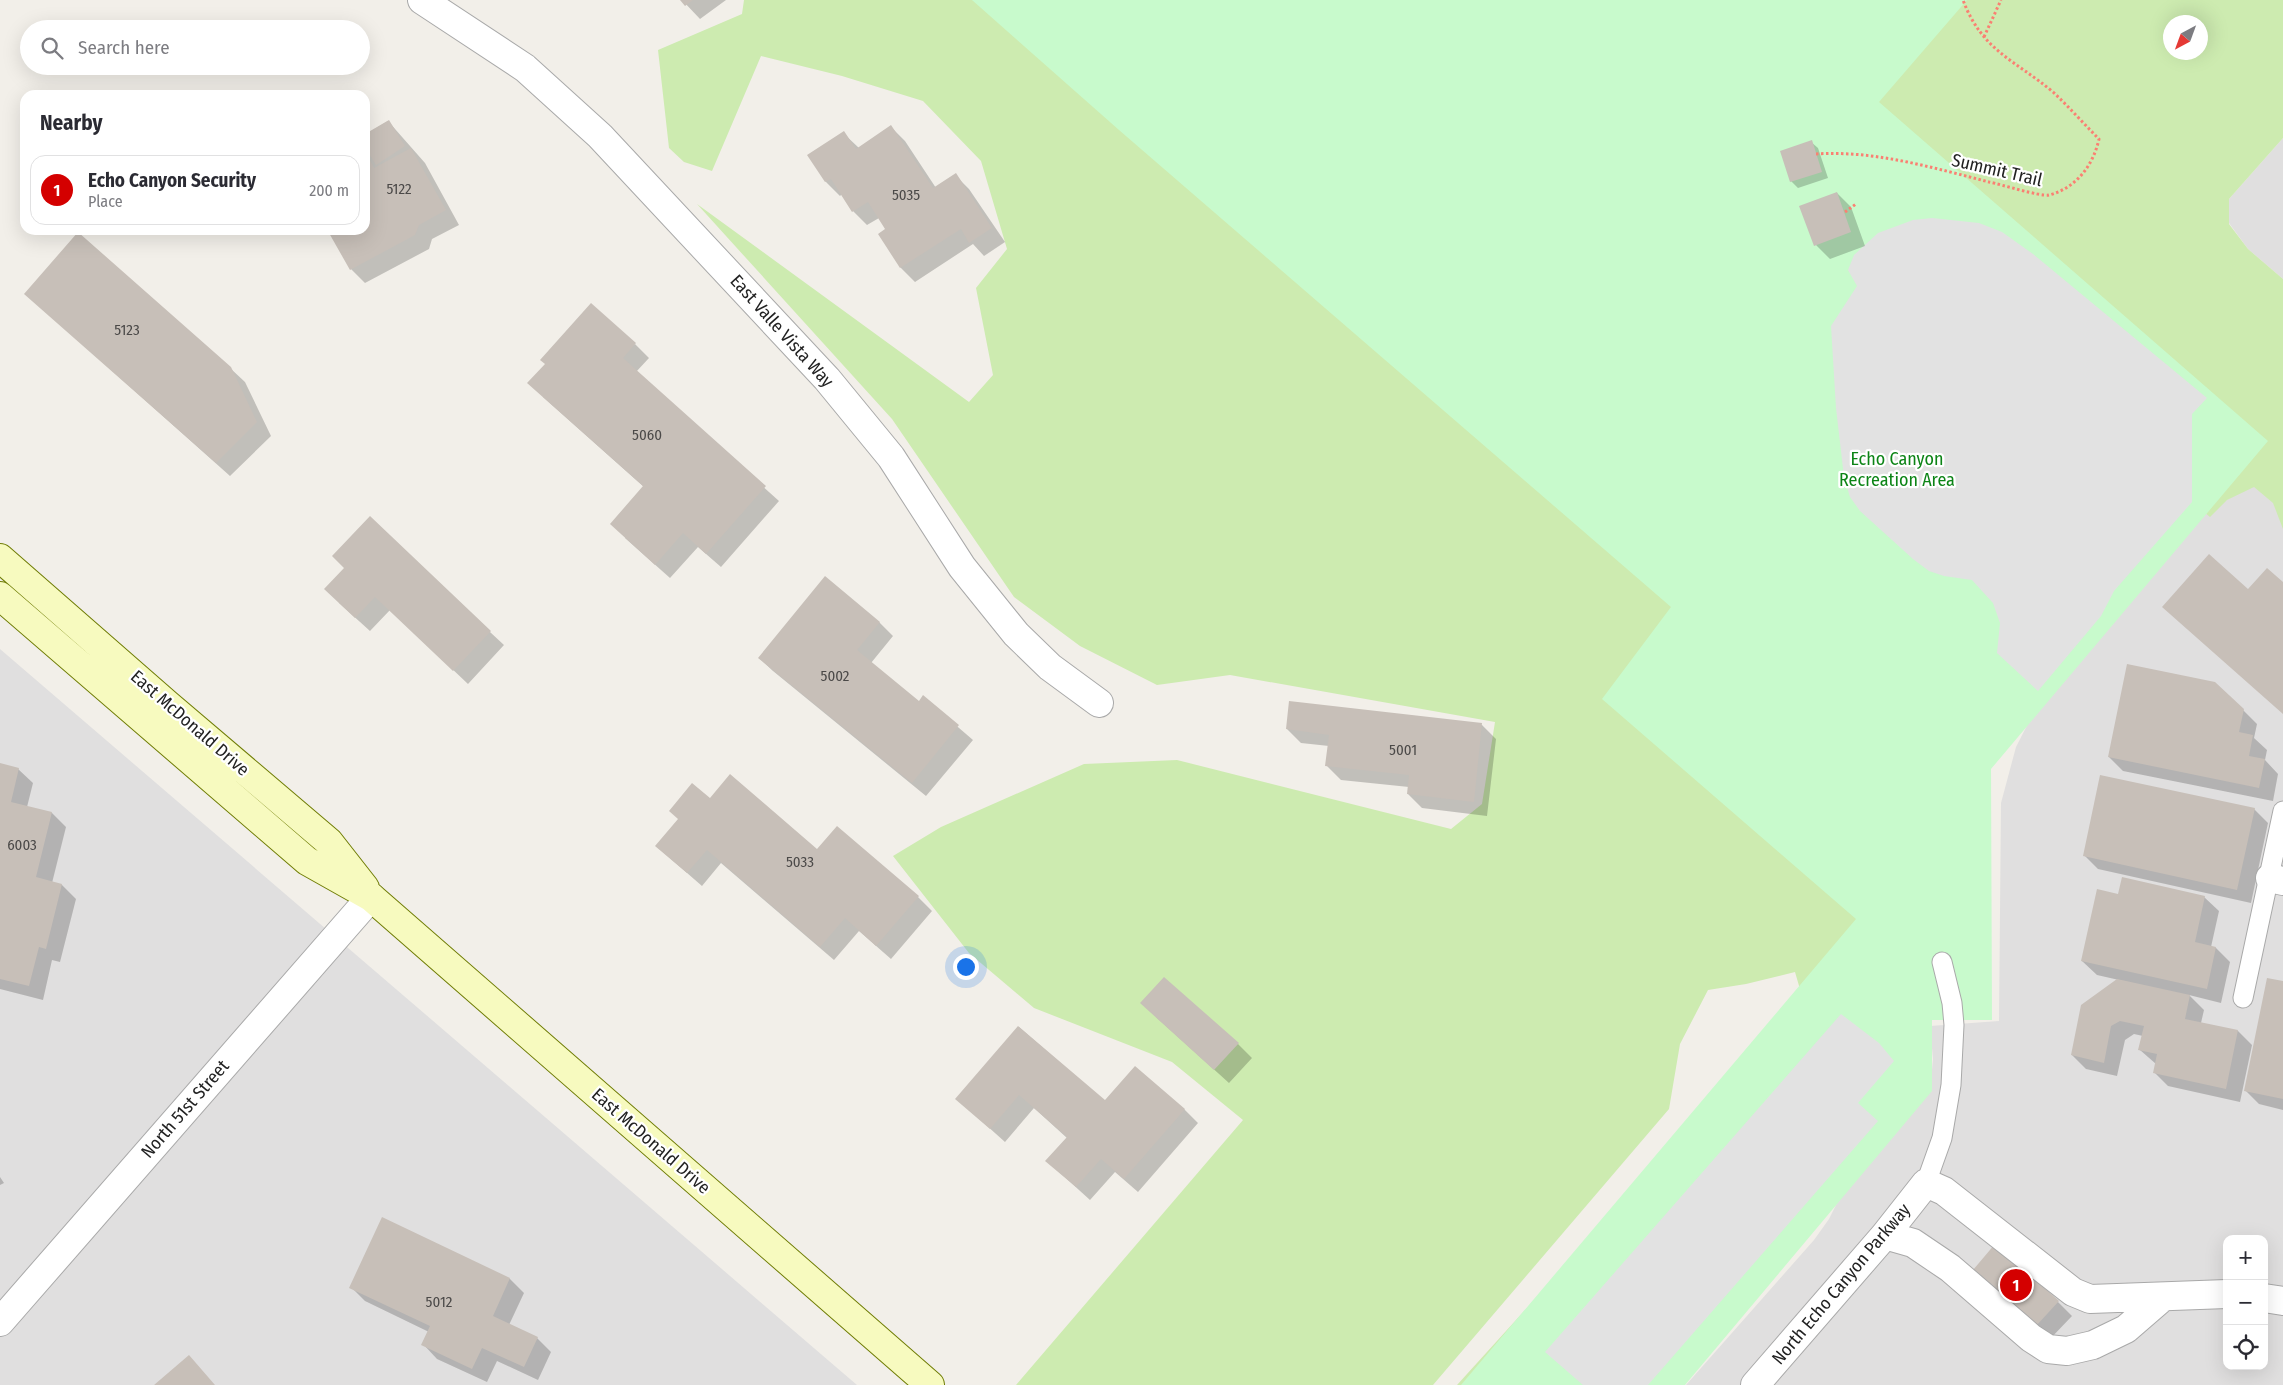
<!DOCTYPE html>
<meta charset="utf-8">
<style>
:root{--surface:#fff;--page:#f7f7f7;--text:#2b2b33;--muted:#7c7c81;--line:#e1e1e2;--accent:#d40000}
body{margin:0;font-family:"Fira Sans Condensed",sans-serif;background:var(--page);color:var(--text)}
.controls{position:absolute;right:15px;bottom:15px;display:grid;overflow:hidden;border-radius:10px;box-shadow:0 5px 20px #0002}
.controls button{width:45px;height:45px;display:grid;place-items:center;padding:0;border:0;border-bottom:1px solid var(--line);background:var(--surface);color:var(--text);font:25px sans-serif}
.compass{position:absolute;left:2163px;top:15px;width:45px;height:45px;border-radius:50%;background:var(--surface);box-shadow:0 5px 20px #0002;rotate:221deg}
.you{position:absolute;left:965px;top:966px;width:18px;height:18px;margin:-12px;border:4px solid #fff;border-radius:50%;background:#1a73e8;box-shadow:0 0 0 8px #1a73e833}
.badge{display:grid;place-items:center;width:32px;height:32px;border-radius:50%;background:var(--accent);color:#fff;font-size:16px;font-weight:700}
.pin{position:absolute;translate:-50% -50%;border:2px solid #fff;box-shadow:0 1px 5px #0006}
.list{margin:0;padding:0;list-style:none}
h2{display:flex;justify-content:space-between;align-items:center;height:65px;margin:0;padding:0 20px;font-size:21px}
h2 small{font-size:16px;font-weight:400;color:var(--muted)}
.list li{display:grid;grid-template-columns:32px 1fr auto;gap:15px;align-items:center;box-sizing:border-box;height:70px;margin:0 10px 10px;padding:0 10px;border:1px solid var(--line);border-radius:15px}
.list b{display:block;font-size:19px;white-space:nowrap}
.list p{margin:0;font-size:16px;white-space:nowrap;color:var(--muted)}
.list em{font-size:16px;font-style:normal;color:var(--muted)}
.icon{flex:none;width:28px;height:28px;fill:none;stroke:currentColor;stroke-width:2;stroke-linecap:round;stroke-linejoin:round}
.map{position:relative;flex:none;width:2283px;height:1385px;overflow:hidden}
.search{position:absolute;background:var(--surface);box-shadow:0 5px 20px #0002;left:20px;top:20px;width:350px;height:55px;display:flex;align-items:center;gap:12px;box-sizing:border-box;padding:0 18px;border-radius:28px;color:var(--muted);font-size:19px}
.panel{position:absolute;background:var(--surface);box-shadow:0 5px 20px #0002;left:20px;top:90px;width:350px;height:145px;border-radius:15px}
.map>svg:first-child{display:block}
.residential{fill:#e0dfdf;fill-rule:evenodd}
.grass{fill:#cdebb0;fill-rule:evenodd}
.park{fill:#c8facc}
.parking{fill:#e2e2e2}
.shadow{fill:#0003}
.building{fill:#c7bfb8}
.lines{fill:none;stroke-linecap:round;stroke-linejoin:round}
.lane-casing{stroke:#a9a9a9;stroke-width:21}
.street-casing{stroke:#a9a9a9;stroke-width:30}
.secondary-casing{stroke:#707d05;stroke-width:30}
.path{stroke:#fa8072;stroke-width:3;stroke-dasharray:2.5 2.5;stroke-linecap:butt}
.lane{stroke:#fff;stroke-width:19}
.street{stroke:#fff;stroke-width:28}
.secondary{stroke:#f7fabf;stroke-width:28}
.labels{text-anchor:middle;dominant-baseline:central;stroke-width:4.5;stroke-linejoin:round;paint-order:stroke}
.number-label{font-size:15px;fill:#4b4948}
.street-label{font-size:18px;fill:#222;stroke:#fff}
.park-label{font-size:18px;fill:#0c8416;stroke:#fff}
</style>
<div class="map">
<svg width="2283" height="1385" viewBox="0 0 2283 1385">
<rect width="100%" height="100%" fill="#f2efe9"/>
<!-- residential -->
<path class="residential" d="M 2283,138 L 2283,279 L 2248,249 L 2229,223 L 2229,199 Z
M 2283,313 L 2283,1385 L 1686,1385 L 1814,1240 L 1829,1219 L 1838,1201 L 1930,1091 L 1933,1059 L 1930,1026 L 1999,1021 L 2001,803 L 2016,747 L 2040,700 ZM 2227,1239 L 2264,1239 L 2264,1366 L 2227,1366 Z
M 0,649 L 857,1385 L 0,1385 Z"/>
<!-- grass -->
<path class="grass" d="M 744,0 L 2283,0 L 2283,138 L 2229,199 L 2229,224 L 2248,249 L 2283,279 L 2283,529 L 2273,503 L 2254,487 L 2227,500 L 2210,517 L 2192,502 L 1996,217 L 1899,937 L 1509,1385 L 1457,1385 L 1804,1003 L 1795,972 L 1746,984 L 1708,990 L 1680,1044 L 1669,1109 L 1433,1385 L 1016,1385 L 1243,1120 L 1172,1062 L 1034,1008 L 969,953 L 893,856 L 941,827 L 1084,764 L 1177,760 L 1451,829 L 1482,804 L 1495,722 L 1230,675 L 1157,685 L 1080,646 L 1014,597 L 892,419 L 697,204 L 969,402 L 993,375 L 976,288 L 1007,249 L 981,161 L 923,101 L 842,76 L 761,56 L 712,171 L 684,162 L 669,148 L 658,50 L 742,14 ZM 2170,22 L 2200,22 L 2200,52 L 2170,52 Z"/>
<!-- park -->
<path class="park" d="M 972,0 L 1967,0 L 1879,102 L 2268,441 L 1991,769 L 1992,1020 L 1932,1020 L 1932,1091 L 1685,1385 L 1461,1385 L 1856,919 L 1602,699 L 1671,607 L 1119,130 Z"/>
<!-- parking -->
<path class="parking" d="M 1932,218 L 1979,223 L 2002,232 L 2033,254 L 2207,398 L 2192,414 L 2192,502 L 2114,591 L 2101,616 L 2038,691 L 1997,653 L 2000,623 L 1993,603 L 1972,580 L 1944,576 L 1929,571 L 1913,559 L 1860,511 L 1850,497 L 1844,477 L 1836,408 L 1831,326 L 1857,286 L 1848,270 L 1854,255 L 1878,233 L 1913,220 Z
M 1841,1014 L 1879,1043 L 1894,1061 L 1858,1103 L 1878,1121 L 1648,1385 L 1583,1385 L 1545,1352 Z"/>
<!-- shadow -->
<path class="shadow" d="M 682,0 L 726,0 L 700,19 Z
M 388,121 L 425,163 L 459,225 L 432,239 L 429,249 L 365,283 L 351,269 L 332,230 L 365,230 L 365,135 Z
M 891,127 L 905,141 L 936,188 L 955,175 L 969,189 L 1005,242 L 984,256 L 973,244 L 915,282 L 901,268 L 879,234 L 887,229 L 879,218 L 867,225 L 853,211 L 842,194 L 840,196 L 826,182 L 809,155 L 843,133 L 859,148 Z
M 1811,142 L 1818,148 L 1828,178 L 1798,188 L 1791,181 Z
M 1837,193 L 1851,207 L 1865,246 L 1830,259 L 1816,245 Z
M 26,294 L 230,368 L 245,382 L 271,436 L 230,476 Z
M 635,344 L 649,358 L 636,372 L 779,501 L 721,567 L 698,547 L 670,578 L 625,538 L 644,487 L 543,397 Z
M 345,568 L 490,632 L 504,645 L 468,684 L 390,610 L 370,631 L 339,603 Z
M 879,622 L 893,636 L 871,663 L 919,703 L 923,697 L 973,740 L 926,796 L 773,671 L 759,658 Z
M 2243,710 L 2257,724 L 2254,738 L 2267,750 L 2265,760 L 2278,774 L 2273,801 L 2123,771 L 2109,757 Z
M 1482,725 L 1496,739 L 1487,816 L 1422,808 L 1408,794 L 1409,787 L 1341,780 L 1327,766 L 1329,746 L 1301,743 L 1287,729 Z
M 0,764 L 18,769 L 33,783 L 27,807 L 52,813 L 66,827 L 52,883 L 62,885 L 76,899 L 60,962 L 52,960 L 43,1000 L 0,989 Z
M 2254,809 L 2268,823 L 2251,903 L 2098,869 L 2084,855 Z
M 656,846 L 817,851 L 918,897 L 932,911 L 891,959 L 859,931 L 834,960 L 721,863 L 702,886 Z
M 2119,895 L 2204,897 L 2219,911 L 2211,947 L 2216,948 L 2230,962 L 2221,1003 L 2189,995 L 2204,1010 L 2201,1023 L 2238,1031 L 2252,1045 L 2240,1102 L 2168,1086 L 2154,1072 L 2156,1064 L 2140,1050 L 2143,1036 L 2134,1034 L 2125,1040 L 2117,1076 L 2086,1069 L 2072,1055 L 2119,980 L 2097,975 L 2082,961 Z
M 2283,983 L 2283,1110 L 2259,1104 L 2245,1090 Z
M 1156,1017 L 1238,1044 L 1252,1058 L 1229,1083 Z
M 1019,1027 L 1105,1102 L 1184,1109 L 1198,1123 L 1138,1192 L 1115,1172 L 1090,1200 L 1047,1161 L 1067,1138 L 1034,1108 L 1005,1142 L 957,1099 Z
M 0,1177 L 4,1183 L 0,1185 Z
M 383,1219 L 510,1279 L 524,1293 L 509,1325 L 537,1338 L 551,1352 L 538,1380 L 497,1361 L 487,1382 L 437,1359 L 423,1344 L 429,1332 L 365,1301 L 351,1287 Z
M 1974,1270 L 2058,1302 L 2072,1316 L 2050,1339 Z"/>
<!-- building -->
<path class="building" d="M 680,0 L 693,0 L 685,6 Z
M 389,120 L 405,146 L 376,165 L 365,147 L 365,134 Z
M 891,125 L 933,188 L 956,173 L 992,228 L 969,243 L 961,229 L 900,268 L 878,234 L 885,229 L 868,202 L 852,212 L 831,179 L 825,182 L 807,155 L 844,131 L 856,149 Z
M 1812,140 L 1822,172 L 1790,182 L 1780,151 Z
M 411,148 L 446,210 L 419,225 L 415,235 L 350,270 L 329,233 L 330,230 L 365,230 L 365,151 L 374,168 Z
M 1837,192 L 1851,232 L 1814,246 L 1799,206 Z
M 78,232 L 231,367 L 257,422 L 216,463 L 24,294 Z
M 591,303 L 636,343 L 623,358 L 766,486 L 706,554 L 683,533 L 655,565 L 610,524 L 643,486 L 527,383 L 545,364 L 540,360 Z
M 370,516 L 491,631 L 453,671 L 375,597 L 355,618 L 324,589 L 344,568 L 332,556 Z
M 2209,554 L 2248,589 L 2267,568 L 2283,582 L 2283,714 L 2162,607 Z
M 825,576 L 880,622 L 857,650 L 919,701 L 923,695 L 959,725 L 912,783 L 758,658 Z
M 2127,664 L 2215,682 L 2244,709 L 2239,732 L 2253,735 L 2249,756 L 2265,759 L 2259,788 L 2108,757 Z
M 1289,701 L 1482,723 L 1474,802 L 1407,794 L 1409,775 L 1325,766 L 1329,735 L 1286,729 Z
M 0,763 L 19,768 L 11,802 L 52,812 L 36,877 L 62,884 L 46,949 L 39,947 L 29,986 L 0,979 Z
M 730,774 L 817,849 L 837,826 L 919,896 L 876,946 L 845,918 L 820,947 L 707,850 L 687,873 L 655,846 L 678,819 L 669,811 L 692,783 L 710,798 Z
M 2100,775 L 2255,808 L 2237,890 L 2083,856 Z
M 2122,877 L 2205,896 L 2195,942 L 2216,947 L 2207,989 L 2081,961 L 2097,889 L 2118,894 Z
M 1164,977 L 1239,1043 L 1214,1070 L 1140,1003 Z
M 2267,978 L 2283,981 L 2283,1099 L 2244,1091 Z
M 2117,979 L 2190,995 L 2185,1019 L 2238,1030 L 2226,1089 L 2153,1073 L 2157,1054 L 2138,1050 L 2144,1026 L 2120,1021 L 2111,1026 L 2104,1063 L 2071,1055 L 2081,1005 Z
M 1018,1026 L 1105,1100 L 1135,1066 L 1185,1109 L 1124,1179 L 1101,1159 L 1076,1187 L 1045,1161 L 1067,1137 L 1019,1095 L 990,1129 L 955,1099 Z
M 382,1217 L 510,1278 L 493,1316 L 538,1337 L 524,1367 L 482,1348 L 472,1369 L 421,1345 L 430,1326 L 349,1288 Z
M 1995,1244 L 2059,1301 L 2036,1326 L 1973,1270 Z
M 189,1355 L 215,1385 L 154,1385 Z"/>
<g class="lines">
<defs>
<path id="lane" d="M 2243,998 L 2283,811
M 1926,1183 L 1942,1138 L 1951,1085 L 1954,1025 L 1952,1003 L 1942,962"/>
<path id="street" d="M 422,0 L 525,68 L 600,136 L 827,379 L 891,457 L 962,567 L 1016,634 L 1050,667 L 1099,703
M 2270,878 L 2283,881
M 1885,1235 L 1913,1243 L 1950,1268 L 2031,1338 L 2048,1349 L 2067,1351 L 2093,1345 L 2126,1329 L 2163,1297
M 2264,1298 L 2283,1301
M 0,1322 L 371,897
M 1755,1385 L 1885,1235 L 1926,1183 L 1944,1191 L 2073,1292 L 2090,1299 L 2227,1294"/>
<path id="secondary" d="M 0,558 L 167,704 L 329,842 L 365,888
M 0,596 L 307,861 L 371,897 L 930,1385"/>
</defs>
<!-- lane casing -->
<use href="#lane" class="lane-casing"/>
<!-- street casing -->
<use href="#street" class="street-casing"/>
<!-- secondary casing -->
<use href="#secondary" class="secondary-casing"/>
<!-- path -->
<path class="path" d="M 1984,37 L 2001,0
M 1816,154 C 1874,150 1934,168 1989,182 C 2000,184 2041,197 2049,195 C 2076,188 2093,166 2099,139 C 2084,124 2069,107 2053,92 C 2015,60 1982,51 1963,0
M 1845,212 L 1856,204"/>
<!-- lane -->
<use href="#lane" class="lane"/>
<!-- street -->
<use href="#street" class="street"/>
<!-- secondary -->
<use href="#secondary" class="secondary"/>
</g>
<g class="labels">
<!-- number labels -->
<g class="number-label">
<text x="399" y="189">5122</text>
<text x="906" y="195">5035</text>
<text x="127" y="330">5123</text>
<text x="647" y="435">5060</text>
<text x="835" y="676">5002</text>
<text x="1403" y="750">5001</text>
<text x="22" y="845">6003</text>
<text x="800" y="862">5033</text>
<text x="439" y="1302">5012</text>
</g>
<!-- street labels -->
<g class="street-label">
<text transform="translate(1997 170) rotate(13)">Summit Trail</text>
<text transform="translate(782 331) rotate(48)">East Valle Vista Way</text>
<text transform="translate(190 723) rotate(41)">East McDonald Drive</text>
<text transform="translate(185 1109) rotate(-49)">North 51st Street</text>
<text transform="translate(651 1141) rotate(41)">East McDonald Drive</text>
<text transform="translate(1841 1284) rotate(-50)">North Echo Canyon Parkway</text>
</g>
<!-- park labels -->
<g class="park-label">
<text x="1897" y="459">Echo Canyon<tspan x="1897" dy="21">Recreation Area</tspan></text>
</g>
</g>
</svg>
<div class="controls">
<button>+</button>
<button>−</button>
<button><svg class="icon" aria-label="locate" viewBox="0 0 24 24"><circle cx="12" cy="12" r="6"/><path d="M12 2v4M12 18v4M2 12h4M18 12h4"/></svg></button>
</div>
<svg class="compass" viewBox="-18 -18 36 36"><path d="M0-13l5 13h-10z" fill="#e53935"/><path d="M0 13l5-13h-10z" fill="#7c7c81"/></svg>
<div class="you"></div>
<div class="pin badge" style="left:2016px;top:1285px">1</div>
<div class="search"><svg class="icon" aria-label="search" viewBox="0 0 24 24"><circle cx="10" cy="10" r="6"/><path d="M15 15l6 6"/></svg>Search here</div>
<section class="panel">
<h2>Nearby<small></small></h2>
<ul class="list">
<li><span class="badge">1</span><div><b>Echo Canyon Security</b><p>Place</p></div><em>200 m</em></li>
</ul>
</section>
</div>
